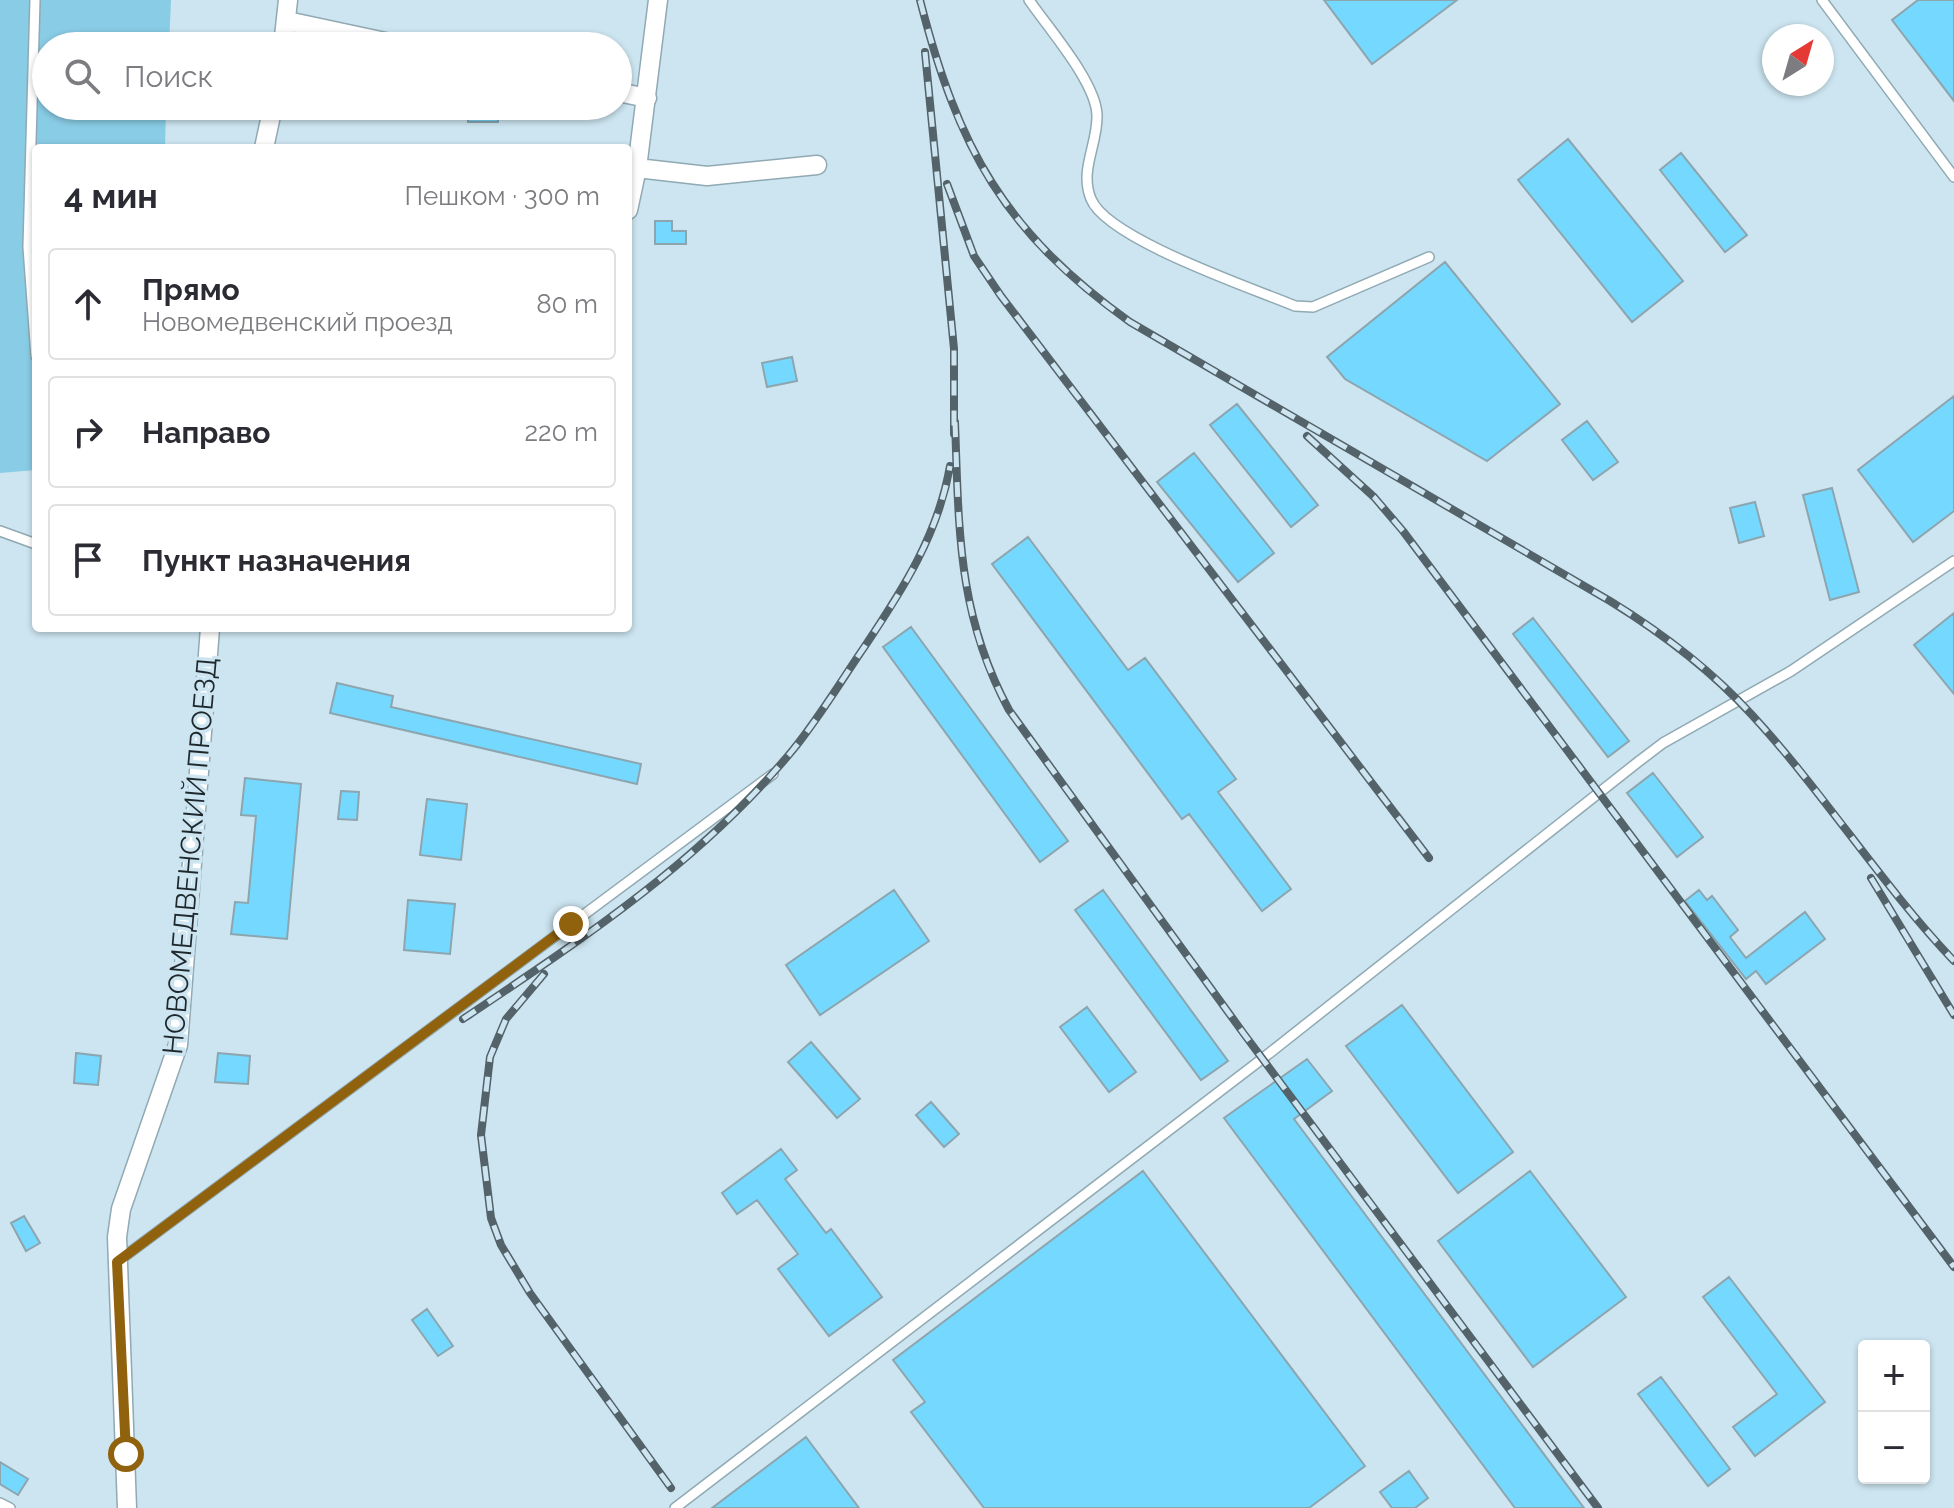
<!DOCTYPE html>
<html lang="ru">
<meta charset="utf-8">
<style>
:root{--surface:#fff;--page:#f2f2f3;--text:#2b2b33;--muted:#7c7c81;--line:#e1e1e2}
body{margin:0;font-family:Raleway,sans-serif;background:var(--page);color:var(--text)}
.controls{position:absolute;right:24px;bottom:24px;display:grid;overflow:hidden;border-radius:8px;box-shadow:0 2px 6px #0004}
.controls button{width:72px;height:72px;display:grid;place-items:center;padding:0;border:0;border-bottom:2px solid var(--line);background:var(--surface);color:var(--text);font:40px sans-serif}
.compass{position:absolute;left:1762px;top:24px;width:72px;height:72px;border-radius:50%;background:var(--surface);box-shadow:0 2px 6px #0004;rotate:37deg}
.stop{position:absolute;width:24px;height:24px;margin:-18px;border:6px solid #91620e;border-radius:50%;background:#fff}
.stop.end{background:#91620e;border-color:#fff;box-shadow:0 2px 8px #0008}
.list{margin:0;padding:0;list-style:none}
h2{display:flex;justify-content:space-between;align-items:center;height:104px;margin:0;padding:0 32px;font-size:34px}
h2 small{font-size:26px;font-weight:400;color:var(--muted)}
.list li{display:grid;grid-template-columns:52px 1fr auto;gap:24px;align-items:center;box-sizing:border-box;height:112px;margin:0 16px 16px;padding:0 16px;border:2px solid var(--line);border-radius:8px}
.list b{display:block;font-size:30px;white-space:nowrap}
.list p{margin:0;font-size:26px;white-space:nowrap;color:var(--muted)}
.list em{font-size:26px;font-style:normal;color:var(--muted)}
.icon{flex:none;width:44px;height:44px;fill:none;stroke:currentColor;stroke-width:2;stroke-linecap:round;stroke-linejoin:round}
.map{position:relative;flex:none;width:1954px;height:1508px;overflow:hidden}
.search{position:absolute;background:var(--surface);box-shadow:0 2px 6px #0004;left:32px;top:32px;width:600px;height:88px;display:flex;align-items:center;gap:20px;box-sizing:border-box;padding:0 28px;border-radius:44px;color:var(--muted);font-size:30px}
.panel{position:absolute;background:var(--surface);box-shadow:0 2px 6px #0004;left:32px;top:144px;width:600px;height:488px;border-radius:8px}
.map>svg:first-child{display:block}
.green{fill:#89cce5}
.building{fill:#75d9ff;stroke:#8ca5af;stroke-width:2}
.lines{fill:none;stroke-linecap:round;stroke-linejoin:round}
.service-casing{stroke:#90a9b3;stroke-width:12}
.minor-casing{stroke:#90a9b3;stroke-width:21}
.service{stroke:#fff;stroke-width:9}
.minor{stroke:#fff;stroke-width:18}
.rail-casing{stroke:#546269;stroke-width:8}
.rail{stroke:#cce5f0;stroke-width:5;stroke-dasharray:15;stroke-linecap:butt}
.route{stroke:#91620e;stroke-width:10}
.labels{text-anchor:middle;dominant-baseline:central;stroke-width:7;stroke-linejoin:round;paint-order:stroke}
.street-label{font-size:28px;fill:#1e282c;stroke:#cce5f0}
</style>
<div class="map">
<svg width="1954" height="1508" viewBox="0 0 1954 1508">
<rect width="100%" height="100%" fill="#cce5f0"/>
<!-- green -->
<path class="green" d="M 0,0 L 171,0 L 169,46 L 46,46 L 46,106 L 166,106 L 165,148 L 36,148 L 36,470 L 0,473 Z"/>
<!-- building -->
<path class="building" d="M 1324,0 L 1457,0 L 1372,64 Z
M 1918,0 L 1954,0 L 1954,101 L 1892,20 Z
M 467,106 L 498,106 L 498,122 L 468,122 Z
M 1568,139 L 1683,281 L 1632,322 L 1518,180 Z
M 1681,153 L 1747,235 L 1725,252 L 1660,170 Z
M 655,221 L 672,221 L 672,231 L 686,231 L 686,244 L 655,244 Z
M 1445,262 L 1560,404 L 1487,461 L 1345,379 L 1327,357 Z
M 792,357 L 797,381 L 767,387 L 762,363 Z
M 1954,396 L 1954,511 L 1913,542 L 1858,470 Z
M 1237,404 L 1318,505 L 1291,527 L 1210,425 Z
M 1587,421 L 1618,462 L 1593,480 L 1562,440 Z
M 1194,453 L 1274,553 L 1238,582 L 1157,482 Z
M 1832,488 L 1859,592 L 1830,600 L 1803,495 Z
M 1755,502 L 1764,536 L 1739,543 L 1730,508 Z
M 1028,537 L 1128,670 L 1145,658 L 1236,779 L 1218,792 L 1291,889 L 1262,911 L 1189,814 L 1182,819 L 992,564 Z
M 1954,613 L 1954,694 L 1914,645 Z
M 1533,618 L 1629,741 L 1608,757 L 1513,634 Z
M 911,627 L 1068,841 L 1040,862 L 883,647 Z
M 337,683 L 393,696 L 391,707 L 641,764 L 637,784 L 330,713 Z
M 1653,773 L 1703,837 L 1677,857 L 1627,793 Z
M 245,778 L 301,784 L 287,939 L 231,934 L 235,902 L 248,903 L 256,816 L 241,815 Z
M 341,791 L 359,792 L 357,820 L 338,819 Z
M 427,799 L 467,804 L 461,860 L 420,855 Z
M 894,890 L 929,941 L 820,1015 L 786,965 Z
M 1103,890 L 1228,1061 L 1201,1080 L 1075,910 Z
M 1699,890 L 1707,900 L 1712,896 L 1738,930 L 1730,937 L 1746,958 L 1805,912 L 1825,939 L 1766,984 L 1756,971 L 1746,979 L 1685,901 Z
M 408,900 L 455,904 L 450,954 L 404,950 Z
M 1402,1005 L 1513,1152 L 1458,1193 L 1346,1046 Z
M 1087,1007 L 1136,1072 L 1109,1092 L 1060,1027 Z
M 811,1042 L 860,1099 L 837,1118 L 788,1062 Z
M 76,1053 L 101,1056 L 98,1085 L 74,1083 Z
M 218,1053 L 250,1056 L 248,1084 L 215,1082 Z
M 1307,1059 L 1332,1091 L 1294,1119 L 1584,1508 L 1515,1508 L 1224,1118 Z
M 931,1102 L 959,1134 L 944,1147 L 916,1115 Z
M 781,1149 L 797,1170 L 785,1179 L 826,1233 L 831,1229 L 882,1297 L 829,1336 L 778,1269 L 798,1254 L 757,1200 L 737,1214 L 722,1193 Z
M 1143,1171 L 1365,1466 L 1309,1508 L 984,1508 L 911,1412 L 925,1402 L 893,1360 Z
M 1530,1171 L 1626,1297 L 1533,1367 L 1438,1241 Z
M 24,1216 L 40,1243 L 26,1251 L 11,1223 Z
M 1729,1277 L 1825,1402 L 1755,1456 L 1733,1427 L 1777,1394 L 1703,1297 Z
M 427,1309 L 453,1346 L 438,1356 L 412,1320 Z
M 1661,1377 L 1730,1469 L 1708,1486 L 1638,1394 Z
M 806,1437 L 859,1508 L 712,1508 Z
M 0,1462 L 28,1479 L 18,1495 L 0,1484 Z
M 1409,1471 L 1428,1498 L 1415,1508 L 1392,1508 L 1380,1492 Z"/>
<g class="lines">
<defs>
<path id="service" d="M 35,0 L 28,247 L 36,356
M 1029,0 C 1048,28 1096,82 1097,115 C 1098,144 1079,170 1091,199 C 1107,239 1252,288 1295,306 L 1313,307 L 1429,257
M 1822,0 L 1954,177
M 0,531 L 36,544
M 117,1262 L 773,774
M 0,1503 L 10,1508
M 675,1508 L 1262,1059 L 1638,762 L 1663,743 L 1791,671 L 1954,561"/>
<path id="minor" d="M 287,21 L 404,46
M 283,46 L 288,0
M 618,92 L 647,98
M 264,148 L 273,106
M 637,168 L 707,176 L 817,165
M 628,210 L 637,168 L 658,0
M 127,1508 L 117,1237 L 121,1209 L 178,1045 L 210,628"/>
</defs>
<!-- service casing -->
<use href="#service" class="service-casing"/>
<!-- minor casing -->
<use href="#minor" class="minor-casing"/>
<!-- service -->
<use href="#service" class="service"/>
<!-- minor -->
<use href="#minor" class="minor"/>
<defs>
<path id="rail" d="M 920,0 C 958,148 1004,232 1130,322 L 1610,601 C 1662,633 1710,669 1752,715 C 1824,793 1881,884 1954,961
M 925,52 L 954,349 L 954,434
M 947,184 L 974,256 L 1001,296 L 1429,858
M 955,422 C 959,528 957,614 1009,710 L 1244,1034 L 1598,1508
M 1307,436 L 1374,497 L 1403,531 L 1954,1267
M 1871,878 L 1954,1015
M 544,974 L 506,1019 L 490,1057 L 481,1135 L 491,1218 L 501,1245 L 530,1293 L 671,1488
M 463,1019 C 581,940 700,862 792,751 C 819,718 841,681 865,646 C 903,589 938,535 950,466"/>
</defs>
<!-- rail casing -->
<use href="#rail" class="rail-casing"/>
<!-- rail -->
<use href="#rail" class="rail"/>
</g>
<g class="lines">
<!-- route -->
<path class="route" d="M 126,1454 L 117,1262 L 571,924"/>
</g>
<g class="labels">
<!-- street labels -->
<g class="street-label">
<text transform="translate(190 856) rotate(-85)">НОВОМЕДВЕНСКИЙ ПРОЕЗД</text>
</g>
</g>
</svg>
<div class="controls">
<button>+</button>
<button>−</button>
</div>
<svg class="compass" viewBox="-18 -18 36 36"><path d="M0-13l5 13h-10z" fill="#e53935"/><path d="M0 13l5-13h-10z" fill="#7c7c81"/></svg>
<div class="stop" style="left:126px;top:1454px"></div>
<div class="stop end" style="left:571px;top:924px"></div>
<div class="search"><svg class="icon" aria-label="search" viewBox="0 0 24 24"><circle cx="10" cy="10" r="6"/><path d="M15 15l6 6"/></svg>Поиск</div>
<section class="panel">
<h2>4 мин<small>Пешком · 300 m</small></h2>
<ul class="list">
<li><svg class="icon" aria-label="ahead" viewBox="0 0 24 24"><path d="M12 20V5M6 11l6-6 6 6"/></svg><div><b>Прямо</b><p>Новомедвенский проезд</p></div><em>80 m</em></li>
<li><svg class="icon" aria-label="right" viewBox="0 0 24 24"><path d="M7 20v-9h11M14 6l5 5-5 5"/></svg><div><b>Направо</b></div><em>220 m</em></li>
<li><svg class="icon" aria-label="arrive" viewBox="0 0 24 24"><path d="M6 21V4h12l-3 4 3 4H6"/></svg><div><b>Пункт назначения</b></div></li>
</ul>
</section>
</div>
